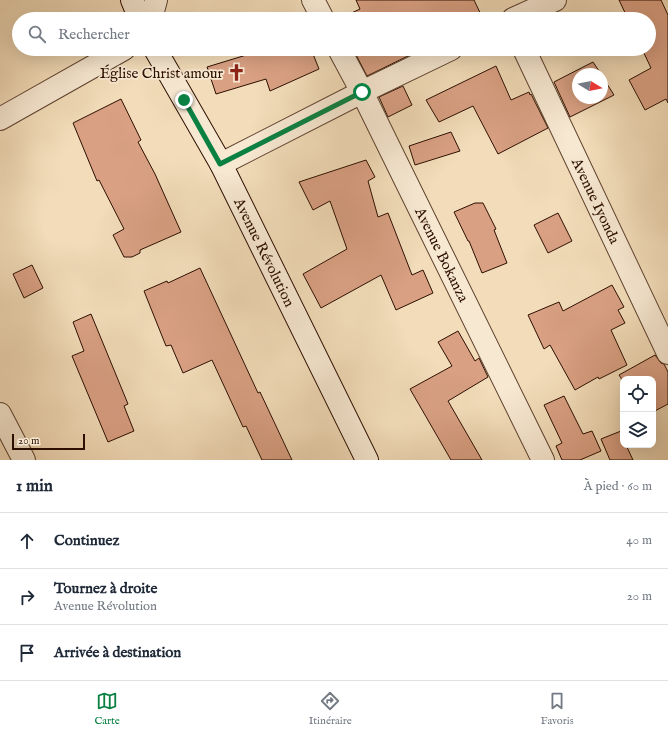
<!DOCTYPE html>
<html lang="fr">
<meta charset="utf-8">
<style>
:root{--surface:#fff;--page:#f6f6f7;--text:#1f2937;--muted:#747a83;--line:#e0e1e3;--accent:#0b8043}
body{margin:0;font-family:"IM FELL English",serif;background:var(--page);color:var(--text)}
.controls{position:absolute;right:12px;bottom:12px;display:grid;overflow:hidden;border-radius:8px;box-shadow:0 4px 16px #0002}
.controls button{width:36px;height:36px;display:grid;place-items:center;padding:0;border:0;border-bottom:1px solid var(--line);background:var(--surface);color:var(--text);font:20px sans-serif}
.compass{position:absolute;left:572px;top:68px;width:36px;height:36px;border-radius:50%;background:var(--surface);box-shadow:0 4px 16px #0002;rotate:100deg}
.scale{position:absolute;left:12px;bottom:10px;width:73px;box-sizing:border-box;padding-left:4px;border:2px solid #2d0f00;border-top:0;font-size:11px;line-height:14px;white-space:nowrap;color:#2d0f00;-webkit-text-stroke:3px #f7e8d2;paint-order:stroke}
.stop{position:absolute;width:12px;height:12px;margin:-9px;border:3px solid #0b8043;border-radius:50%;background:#fff}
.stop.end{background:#0b8043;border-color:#fff;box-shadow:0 1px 4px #0008}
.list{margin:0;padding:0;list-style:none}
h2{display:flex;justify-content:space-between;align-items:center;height:52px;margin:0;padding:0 16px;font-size:17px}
h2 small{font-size:13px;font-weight:400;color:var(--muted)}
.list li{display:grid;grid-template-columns:26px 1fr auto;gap:12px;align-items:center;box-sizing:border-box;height:56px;padding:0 16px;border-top:1px solid var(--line)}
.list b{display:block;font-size:15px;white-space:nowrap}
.list p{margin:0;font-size:13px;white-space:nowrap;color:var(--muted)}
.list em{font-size:13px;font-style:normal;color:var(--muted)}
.icon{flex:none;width:22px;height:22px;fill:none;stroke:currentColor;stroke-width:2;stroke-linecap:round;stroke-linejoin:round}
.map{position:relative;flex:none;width:668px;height:460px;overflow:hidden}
.search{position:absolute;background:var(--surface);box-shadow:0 4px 16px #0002;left:12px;right:12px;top:12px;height:44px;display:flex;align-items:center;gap:10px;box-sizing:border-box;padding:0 14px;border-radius:22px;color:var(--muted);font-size:15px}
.sheet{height:220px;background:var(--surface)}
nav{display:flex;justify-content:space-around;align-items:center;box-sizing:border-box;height:56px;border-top:1px solid var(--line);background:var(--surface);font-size:11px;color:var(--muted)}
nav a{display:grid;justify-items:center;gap:2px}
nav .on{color:var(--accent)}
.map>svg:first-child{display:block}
.building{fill:#d9a083;stroke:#2d0f00}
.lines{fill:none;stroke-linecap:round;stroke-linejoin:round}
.street-casing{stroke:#5e422e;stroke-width:24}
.secondary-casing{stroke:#2d0f00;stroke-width:24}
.street{stroke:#f7e8d2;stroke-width:22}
.secondary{stroke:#f7e8d2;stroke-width:22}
.route{stroke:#0b8043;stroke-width:5}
.labels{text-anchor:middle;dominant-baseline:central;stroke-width:3.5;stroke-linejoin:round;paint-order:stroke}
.poi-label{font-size:15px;fill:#2d0f00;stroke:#f7e8d2;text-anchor:end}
.street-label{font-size:15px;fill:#2d0f00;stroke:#f7e8d2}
</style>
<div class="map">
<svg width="668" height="460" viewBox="0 0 668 460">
<rect width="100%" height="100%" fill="#f2dcb9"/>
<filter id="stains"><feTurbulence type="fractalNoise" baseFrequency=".005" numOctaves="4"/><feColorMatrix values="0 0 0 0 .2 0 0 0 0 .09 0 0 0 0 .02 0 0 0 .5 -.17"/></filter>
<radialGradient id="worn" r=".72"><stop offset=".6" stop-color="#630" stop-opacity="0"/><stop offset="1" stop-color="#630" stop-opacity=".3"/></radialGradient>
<!-- building -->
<path class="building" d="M 356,0 L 474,0 L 483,19 L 339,19 L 360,9 Z
M 619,0 L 661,0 L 668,15 L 668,103 L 666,99 L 645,110 L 629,80 L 651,68 L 642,49 L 649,49 L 649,19 L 628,19 Z
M 266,49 L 311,49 L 319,69 L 270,91 L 266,79 L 216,94 L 207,67 Z
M 353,49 L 407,49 L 410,55 L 367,76 Z
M 593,62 L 601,74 L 578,74 L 578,98 L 602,98 L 602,76 L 614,95 L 570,117 L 554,82 Z
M 496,66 L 511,100 L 529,92 L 530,95 L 531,94 L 548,128 L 498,154 L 473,106 L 439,122 L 426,100 Z
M 403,86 L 412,105 L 388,117 L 379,97 Z
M 121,99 L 141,140 L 138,142 L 155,174 L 181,232 L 140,250 L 140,253 L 132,257 L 124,257 L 113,235 L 124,229 L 99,180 L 97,181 L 73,123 Z
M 451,132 L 460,151 L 415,165 L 409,146 Z
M 366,160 L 375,177 L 368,181 L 378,217 L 388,213 L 412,275 L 423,270 L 433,293 L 396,310 L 381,275 L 321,308 L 303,274 L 347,249 L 330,201 L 313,210 L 299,182 Z
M 475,203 L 483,203 L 496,229 L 494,230 L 507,263 L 482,273 L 469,241 L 468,241 L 454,212 Z
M 558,213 L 572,241 L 548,253 L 534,225 Z
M 32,265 L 43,288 L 24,298 L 13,274 Z
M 200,268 L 258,393 L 260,392 L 292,460 L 262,460 L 246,426 L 243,427 L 212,360 L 183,373 L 171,345 L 166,346 L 144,291 L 167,281 L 168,283 Z
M 612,285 L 624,307 L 618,310 L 625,323 L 611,330 L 627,365 L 599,379 L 598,377 L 575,390 L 550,345 L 544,349 L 528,315 L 559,302 L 563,311 Z
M 91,314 L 128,404 L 124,406 L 134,431 L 108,442 L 72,356 L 84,351 L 73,322 Z
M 458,331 L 475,361 L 479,358 L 488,377 L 448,401 L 482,460 L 451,460 L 410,389 L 452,366 L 438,342 Z
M 655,355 L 661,363 L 664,364 L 668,372 L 668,404 L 653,412 L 653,379 L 623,379 L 623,381 L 619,375 Z
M 564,396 L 583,434 L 592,431 L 601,451 L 580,460 L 562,460 L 556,446 L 562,443 L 544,405 Z
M 621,431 L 623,437 L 623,445 L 626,445 L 633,460 L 610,460 L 601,439 Z"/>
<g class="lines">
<defs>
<g id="street">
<path d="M 313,0 L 323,19"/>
<path d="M 151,19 L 156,0"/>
<path d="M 513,19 L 555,0"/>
<path id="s1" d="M 339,49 L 362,92 L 543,460"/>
<path id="s2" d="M 524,49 L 668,353"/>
<path d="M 0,119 L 124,49"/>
<path d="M 221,164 L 362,92 L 451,49"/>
<path d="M 0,414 L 24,460"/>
</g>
<g id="secondary">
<path d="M 132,0 L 140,19"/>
<path id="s3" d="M 155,49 L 221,164 L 367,460"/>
</g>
</defs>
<!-- street casing -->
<use href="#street" class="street-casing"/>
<!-- secondary casing -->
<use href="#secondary" class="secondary-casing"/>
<!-- street -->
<use href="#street" class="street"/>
<!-- secondary -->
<use href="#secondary" class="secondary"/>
</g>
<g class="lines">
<!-- route -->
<path class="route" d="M 184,100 L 220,164 L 362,92"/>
</g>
<!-- icons -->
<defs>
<symbol id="church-bare" viewBox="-9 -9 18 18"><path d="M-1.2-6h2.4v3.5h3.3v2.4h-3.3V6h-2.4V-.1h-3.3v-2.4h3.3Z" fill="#8f2418" stroke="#f7e8d2" stroke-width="2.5" paint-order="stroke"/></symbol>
</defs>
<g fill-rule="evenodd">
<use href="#church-bare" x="224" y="60" width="25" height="25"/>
</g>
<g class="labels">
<!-- poi labels -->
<g class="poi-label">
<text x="223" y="73">Église Christ amour</text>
</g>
<!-- street labels -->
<g class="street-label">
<text stroke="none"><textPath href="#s2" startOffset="168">Avenue Iyonda</textPath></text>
<text stroke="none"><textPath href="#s3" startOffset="231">Avenue Révolution</textPath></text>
<text stroke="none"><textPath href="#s1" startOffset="230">Avenue Bokanza</textPath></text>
</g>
</g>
<rect width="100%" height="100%" filter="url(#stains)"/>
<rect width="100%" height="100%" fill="url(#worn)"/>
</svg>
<div class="controls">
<button><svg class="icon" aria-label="locate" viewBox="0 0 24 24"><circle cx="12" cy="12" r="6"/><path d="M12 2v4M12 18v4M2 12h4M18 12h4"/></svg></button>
<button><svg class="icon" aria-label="layers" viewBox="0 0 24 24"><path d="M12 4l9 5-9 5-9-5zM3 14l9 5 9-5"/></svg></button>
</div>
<svg class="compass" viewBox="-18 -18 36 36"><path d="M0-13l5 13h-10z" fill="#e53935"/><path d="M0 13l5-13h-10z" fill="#747a83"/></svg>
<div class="scale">20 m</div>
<div class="stop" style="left:362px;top:92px"></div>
<div class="stop end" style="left:184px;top:100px"></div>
<div class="search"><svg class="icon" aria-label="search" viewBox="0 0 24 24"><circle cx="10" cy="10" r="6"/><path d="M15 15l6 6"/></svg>Rechercher</div>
</div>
<section class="sheet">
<h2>1 min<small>À pied · 60 m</small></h2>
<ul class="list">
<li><svg class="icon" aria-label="ahead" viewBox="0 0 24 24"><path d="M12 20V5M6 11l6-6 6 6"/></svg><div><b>Continuez</b></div><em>40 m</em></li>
<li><svg class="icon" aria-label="right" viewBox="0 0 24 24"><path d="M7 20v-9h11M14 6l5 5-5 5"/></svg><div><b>Tournez à droite</b><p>Avenue Révolution</p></div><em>20 m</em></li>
<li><svg class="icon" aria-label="arrive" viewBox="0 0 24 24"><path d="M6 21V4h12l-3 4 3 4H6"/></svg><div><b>Arrivée à destination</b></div></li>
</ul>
</section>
<nav>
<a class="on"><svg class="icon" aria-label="map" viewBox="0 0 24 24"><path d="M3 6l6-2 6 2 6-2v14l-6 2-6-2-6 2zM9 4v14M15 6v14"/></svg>Carte</a>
<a><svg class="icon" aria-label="directions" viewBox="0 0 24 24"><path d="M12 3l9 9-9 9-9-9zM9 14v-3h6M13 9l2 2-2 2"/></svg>Itinéraire</a>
<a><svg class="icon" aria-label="saved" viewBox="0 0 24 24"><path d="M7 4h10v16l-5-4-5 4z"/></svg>Favoris</a>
</nav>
